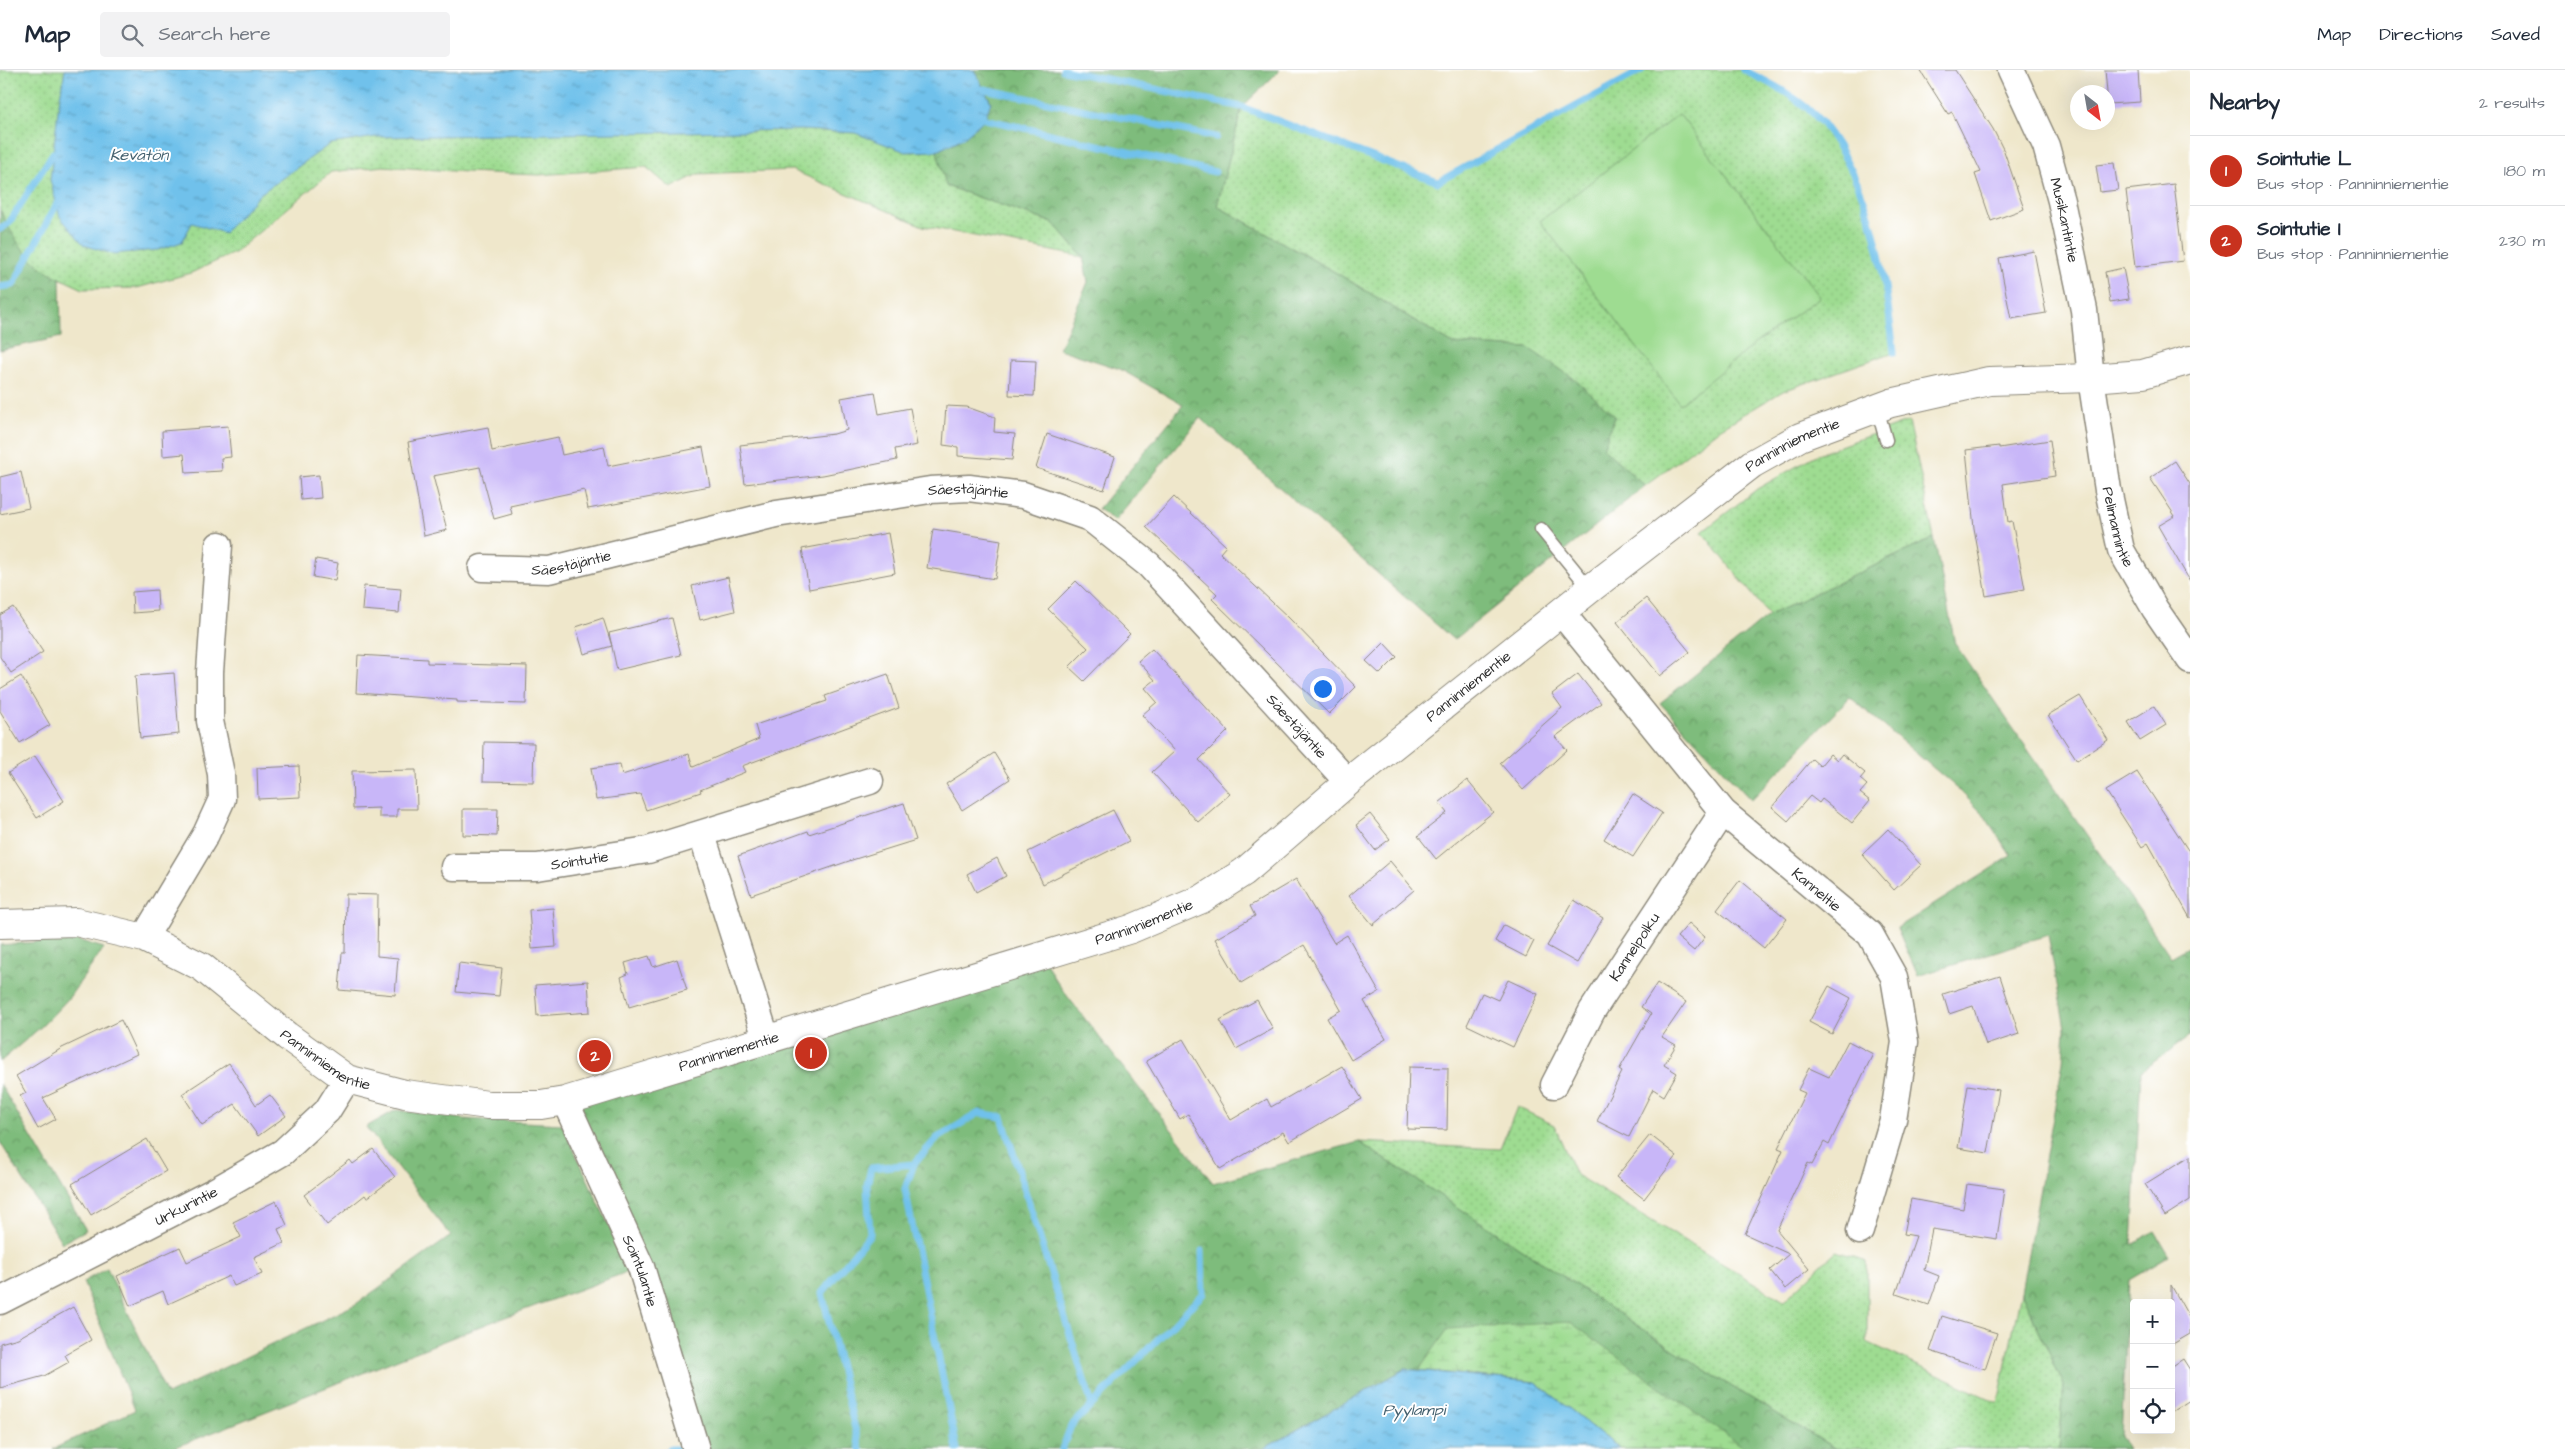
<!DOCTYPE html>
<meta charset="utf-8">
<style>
:root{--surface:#fff;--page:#f2f2f3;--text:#1f2937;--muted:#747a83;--line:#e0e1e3;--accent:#c8321e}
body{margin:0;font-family:"Architects Daughter",sans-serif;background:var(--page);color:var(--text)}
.controls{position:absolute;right:15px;bottom:15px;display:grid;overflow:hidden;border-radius:5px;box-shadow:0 5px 20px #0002}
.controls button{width:45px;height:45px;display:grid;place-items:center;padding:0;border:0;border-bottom:1px solid var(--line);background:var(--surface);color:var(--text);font:25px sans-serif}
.compass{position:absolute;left:2070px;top:15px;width:45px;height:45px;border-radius:50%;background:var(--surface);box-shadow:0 5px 20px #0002;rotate:149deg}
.you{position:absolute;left:1322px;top:618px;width:18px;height:18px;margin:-12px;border:4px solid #fff;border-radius:50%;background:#1a73e8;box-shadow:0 0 0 8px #1a73e833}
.badge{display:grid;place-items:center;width:32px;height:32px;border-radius:50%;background:var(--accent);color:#fff;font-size:16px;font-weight:700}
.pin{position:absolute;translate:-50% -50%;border:2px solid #fff;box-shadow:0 1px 5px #0006}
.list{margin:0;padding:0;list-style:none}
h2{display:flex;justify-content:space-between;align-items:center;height:65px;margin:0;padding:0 20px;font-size:21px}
h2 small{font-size:16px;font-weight:400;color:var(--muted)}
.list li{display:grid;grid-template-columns:32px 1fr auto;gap:15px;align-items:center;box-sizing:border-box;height:70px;padding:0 20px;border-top:1px solid var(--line)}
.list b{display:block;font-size:19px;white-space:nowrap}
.list p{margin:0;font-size:16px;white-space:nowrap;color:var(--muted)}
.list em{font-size:16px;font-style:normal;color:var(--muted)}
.icon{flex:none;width:28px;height:28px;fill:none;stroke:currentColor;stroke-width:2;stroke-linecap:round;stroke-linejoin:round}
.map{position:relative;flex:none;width:2190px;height:1379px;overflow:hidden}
header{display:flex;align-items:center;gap:30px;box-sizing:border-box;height:70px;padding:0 25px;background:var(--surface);border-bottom:1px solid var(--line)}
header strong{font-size:24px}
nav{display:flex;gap:28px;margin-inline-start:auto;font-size:18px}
.search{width:350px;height:45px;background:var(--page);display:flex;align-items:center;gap:12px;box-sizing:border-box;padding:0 18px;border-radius:5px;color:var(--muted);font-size:19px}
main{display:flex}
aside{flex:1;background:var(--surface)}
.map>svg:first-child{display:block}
.green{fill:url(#green-dots);stroke:#64845e;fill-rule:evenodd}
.forest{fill:url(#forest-crowns);stroke:#547453}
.wetland{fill:url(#wetland-marsh);stroke:#64845e}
.pitch{fill:#9edc91;stroke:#64845e}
.water{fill:url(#water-ripples);stroke:#4d768b}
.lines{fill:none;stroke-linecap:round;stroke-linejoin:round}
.stream{stroke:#6fc1eb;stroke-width:7}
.building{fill:#c8b6f8}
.lane-casing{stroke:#8d897b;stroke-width:15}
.street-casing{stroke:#8d897b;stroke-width:29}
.secondary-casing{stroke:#8d897b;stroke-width:30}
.lane{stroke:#fff;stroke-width:12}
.street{stroke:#fff;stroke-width:26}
.secondary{stroke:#fff;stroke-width:28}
.labels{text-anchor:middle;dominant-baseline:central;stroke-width:4;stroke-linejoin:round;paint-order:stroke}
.street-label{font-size:15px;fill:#2b2b2b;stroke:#fff}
.water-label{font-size:16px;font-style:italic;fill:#43606e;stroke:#fff}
</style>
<header>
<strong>Map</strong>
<div class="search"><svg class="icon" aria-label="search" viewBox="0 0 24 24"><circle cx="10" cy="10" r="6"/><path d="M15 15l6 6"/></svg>Search here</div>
<nav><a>Map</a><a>Directions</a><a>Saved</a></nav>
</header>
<main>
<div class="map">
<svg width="2190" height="1379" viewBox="0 0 2190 1379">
<defs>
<pattern id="green-dots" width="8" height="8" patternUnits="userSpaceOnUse" patternTransform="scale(1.25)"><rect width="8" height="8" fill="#9edc91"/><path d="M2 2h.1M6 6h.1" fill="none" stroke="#88bd7d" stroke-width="1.8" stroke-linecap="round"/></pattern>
<pattern id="forest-crowns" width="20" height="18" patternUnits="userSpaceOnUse" patternTransform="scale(1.25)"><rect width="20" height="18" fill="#7ebc7b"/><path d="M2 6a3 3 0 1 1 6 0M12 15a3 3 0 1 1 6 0" fill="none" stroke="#679965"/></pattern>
<pattern id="wetland-marsh" width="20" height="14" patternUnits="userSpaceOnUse" patternTransform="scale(1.25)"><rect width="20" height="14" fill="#9edc91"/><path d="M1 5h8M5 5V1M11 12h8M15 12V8" fill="none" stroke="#88bd7d"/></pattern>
<pattern id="water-ripples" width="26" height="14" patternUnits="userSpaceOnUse" patternTransform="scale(1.25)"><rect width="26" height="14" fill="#6fc1eb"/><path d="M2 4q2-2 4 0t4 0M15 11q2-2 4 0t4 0" fill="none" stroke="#5b9dbf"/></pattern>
</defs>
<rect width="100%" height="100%" fill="#fff"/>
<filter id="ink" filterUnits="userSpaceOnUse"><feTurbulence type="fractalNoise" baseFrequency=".02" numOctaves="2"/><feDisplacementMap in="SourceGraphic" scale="10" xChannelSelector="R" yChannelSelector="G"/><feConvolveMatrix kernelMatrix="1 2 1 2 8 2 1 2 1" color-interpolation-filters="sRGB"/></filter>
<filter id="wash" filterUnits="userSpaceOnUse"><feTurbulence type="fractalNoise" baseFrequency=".0096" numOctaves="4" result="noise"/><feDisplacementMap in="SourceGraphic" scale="20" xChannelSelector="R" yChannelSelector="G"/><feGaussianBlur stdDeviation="1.12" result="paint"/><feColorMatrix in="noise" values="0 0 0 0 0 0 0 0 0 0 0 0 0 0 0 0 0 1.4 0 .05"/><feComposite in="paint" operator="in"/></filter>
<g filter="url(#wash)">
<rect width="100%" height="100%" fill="#efe7cb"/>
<!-- green -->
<path class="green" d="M 0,0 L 1021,0 L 946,116 L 1053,153 L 1083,187 L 923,156 L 792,100 L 698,104 L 671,118 L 646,97 L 539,105 L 466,102 L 383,96 L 331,102 L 234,183 L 191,203 L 137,218 L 83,219 L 42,200 L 15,171 L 0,140 Z
M 1642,0 L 1743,0 L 1794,28 L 1821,52 L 1859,117 L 1873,155 L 1883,196 L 1894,282 L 1783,321 L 1721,358 L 1645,416 L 1603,378 L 1528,278 L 1453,274 L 1340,205 L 1217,136 L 1242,37 L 1438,112 ZM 1679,45 L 1819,227 L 1757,272 Z
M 1909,351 L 1934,468 L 1769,545 L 1702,462 L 1757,419 L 1818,384 Z
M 1517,1037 L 1554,1055 L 1576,1105 L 1784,1231 L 1836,1181 L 1867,1191 L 1867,1272 L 1998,1333 L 2021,1222 L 2064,1315 L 2059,1379 L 1836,1379 L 1714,1306 L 1359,1072 L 1500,1079 Z"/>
<!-- forest -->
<path class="forest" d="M 974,0 L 1280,0 L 1242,37 L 1217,136 L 1340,205 L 1453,274 L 1528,278 L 1572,307 L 1615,346 L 1603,378 L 1645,416 L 1454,570 L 1200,348 L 1115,451 L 1098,439 L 1183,335 L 1120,299 L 1059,279 L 1088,212 L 1083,187 L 1053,153 L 946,116 L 937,81 L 963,68 L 991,32 Z
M 0,140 C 15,171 28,193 60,208 L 61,267 L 0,280 Z
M 1934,468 L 1955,574 L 2171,887 L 2190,876 L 2190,966 L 2141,1001 L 2132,1174 L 2155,1161 L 2170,1186 L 2129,1210 L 2121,1367 L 2128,1379 L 2059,1379 L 2064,1315 L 2021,1222 L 2063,992 L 2065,958 L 2048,865 L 1918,906 L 1897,858 L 2011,786 L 1984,745 L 1957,718 L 1850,627 L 1751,730 L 1660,633 L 1769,545 Z
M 74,869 L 104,878 L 68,929 L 42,956 L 0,992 L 0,875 Z
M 1043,886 L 1054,908 L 1068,927 L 1213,1113 L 1359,1072 L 1714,1306 L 1836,1379 L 1620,1379 L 1536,1312 L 1405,1299 L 1263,1379 L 696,1379 L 565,1031 Z
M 0,1014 L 86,1160 L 62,1173 L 0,1072 Z
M 396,1040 L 464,1049 L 562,1054 L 630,1201 L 489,1253 L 171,1379 L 53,1379 L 135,1340 L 83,1212 L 107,1198 L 167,1325 L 356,1234 L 451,1166 L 366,1057 Z"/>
<!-- wetland -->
<path class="wetland" d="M 1570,1252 L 1746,1379 L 1620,1379 L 1536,1312 L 1419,1300 L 1448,1259 Z"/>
<!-- pitch -->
<path class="pitch" d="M 1679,44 L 1820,227 L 1757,272 L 1680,334 L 1540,151 Z"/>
<!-- water -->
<path class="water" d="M 65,0 L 974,0 L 991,32 L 985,49 L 963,68 L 937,81 L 906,82 L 855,63 L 802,60 L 376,67 L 330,74 L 260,124 L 224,163 L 192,153 L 182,172 L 158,180 L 112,184 L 84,175 L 60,147 L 50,110 L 59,32 Z
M 1405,1299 L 1536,1312 L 1620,1379 L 1263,1379 Z"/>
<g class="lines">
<!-- stream -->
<path class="stream" d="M 1063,0 L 1242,37 L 1438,112 L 1642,0
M 1743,0 C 1771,13 1802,29 1822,53 C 1874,119 1884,201 1894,282
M 984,19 L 1216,67
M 985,49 L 1215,102
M 0,159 L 9,153 L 53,83
M 0,217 L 13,215 L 57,134
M 669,1379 L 690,1379
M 860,1379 L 822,1223 L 870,1164 L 867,1115 L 871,1098 L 914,1094
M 957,1379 L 905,1119 L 914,1094 L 937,1068 L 979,1043 L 1002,1047 L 1092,1335
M 1062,1379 L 1071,1356 L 1203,1224 L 1202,1181"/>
</g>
<g id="blocks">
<!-- building -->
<path class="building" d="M 1920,0 L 1955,0 L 1993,59 L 2004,81 L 2024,139 L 1991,151 L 1975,104 L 1981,102 L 1952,42 L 1948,44 Z
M 2105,0 L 2138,0 L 2140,32 L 2108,34 Z
M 2114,93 L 2118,120 L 2100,122 L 2096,95 Z
M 2174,114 L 2183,191 L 2135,197 L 2126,120 Z
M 2034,181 L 2046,243 L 2011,249 L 1999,188 Z
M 2123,198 L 2129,229 L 2110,232 L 2105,202 Z
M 1011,290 L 1036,291 L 1034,326 L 1009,325 Z
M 875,322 L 879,344 L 910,338 L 917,375 L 895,379 L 897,390 L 823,405 L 745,414 L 740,375 L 834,364 L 847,360 L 841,328 Z
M 946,336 L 967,337 L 995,347 L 994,362 L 1015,364 L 1012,390 L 958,386 L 958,377 L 943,375 Z
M 228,356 L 231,387 L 221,388 L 222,401 L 186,403 L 184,384 L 163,386 L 162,361 Z
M 488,357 L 492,381 L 558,367 L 562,385 L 604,376 L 608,396 L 703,377 L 710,416 L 588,439 L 584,420 L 510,436 L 512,444 L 494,449 L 480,397 L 433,406 L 447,460 L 424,466 L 408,372 Z
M 1047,364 L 1115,387 L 1104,420 L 1036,398 Z
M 2050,370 L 2055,406 L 2003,414 L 2008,452 L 2012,451 L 2025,519 L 1986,526 L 1974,458 L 1966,380 L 1999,376 L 1999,378 Z
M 2175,391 L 2190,414 L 2190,511 L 2158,456 L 2175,446 L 2150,408 Z
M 21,402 L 29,438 L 0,444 L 0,407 Z
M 319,405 L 321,428 L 301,430 L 299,407 Z
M 1174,427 L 1226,476 L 1220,483 L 1289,548 L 1356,617 L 1329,644 L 1212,529 L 1217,524 L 1146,457 Z
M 933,459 L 1001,470 L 995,509 L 927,498 Z
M 888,463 L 895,503 L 809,519 L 802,479 Z
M 316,489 L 338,493 L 335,511 L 313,507 Z
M 728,507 L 735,541 L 700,550 L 692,516 Z
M 1076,511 L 1130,564 L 1084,611 L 1069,597 L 1088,578 L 1048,539 Z
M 364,516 L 401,519 L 399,543 L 362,540 Z
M 157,520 L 158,541 L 133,543 L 132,522 Z
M 1646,528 L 1690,582 L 1660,606 L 1617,552 Z
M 13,537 L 43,582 L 11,603 L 0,587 L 0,545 Z
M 603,548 L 612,576 L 584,584 L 576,557 Z
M 672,548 L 681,585 L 617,600 L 609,563 Z
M 1384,573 L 1397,587 L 1380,604 L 1366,591 Z
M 1152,579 L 1228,661 L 1199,690 L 1230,724 L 1198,752 L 1152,702 L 1175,681 L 1142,645 L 1157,632 L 1145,618 L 1155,610 L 1138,591 Z
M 358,585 L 427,589 L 427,593 L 527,596 L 526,634 L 457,632 L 457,630 L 356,623 Z
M 174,603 L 179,664 L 140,668 L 135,606 Z
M 888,604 L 899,638 L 742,696 L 745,702 L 700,720 L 701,722 L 646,740 L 640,724 L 596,730 L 591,698 L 620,694 L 622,705 L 689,684 L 693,697 L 759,669 L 755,655 L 827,631 L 825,626 Z
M 1578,604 L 1601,633 L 1555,667 L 1567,680 L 1523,720 L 1500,693 L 1562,638 L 1552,624 Z
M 21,606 L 50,655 L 20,673 L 0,641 L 0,619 Z
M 2080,626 L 2108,670 L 2077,690 L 2048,645 Z
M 2154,636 L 2166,655 L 2140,671 L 2128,652 Z
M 484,672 L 534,673 L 533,712 L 483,711 Z
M 994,683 L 1010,709 L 962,740 L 946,714 Z
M 1830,684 L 1837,690 L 1842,684 L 1865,703 L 1860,709 L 1867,715 L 1860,723 L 1870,731 L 1852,753 L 1822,729 L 1819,733 L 1810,726 L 1788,751 L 1772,737 L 1812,689 L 1820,696 Z
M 35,686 L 64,731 L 37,748 L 8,703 Z
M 299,696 L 300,727 L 258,729 L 257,698 Z
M 416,700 L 417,739 L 397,739 L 397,747 L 379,747 L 379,738 L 353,739 L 352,701 Z
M 2137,702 L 2190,783 L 2190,848 L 2148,773 L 2142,777 L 2106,721 Z
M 1467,710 L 1493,742 L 1436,789 L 1418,766 L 1447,743 L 1439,733 Z
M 1633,724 L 1662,743 L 1633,787 L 1604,769 Z
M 904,733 L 916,770 L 852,790 L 751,825 L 738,786 L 808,761 L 809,764 Z
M 463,739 L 498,739 L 497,766 L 463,765 Z
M 1113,740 L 1129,771 L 1043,814 L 1028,782 Z
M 1370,744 L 1390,769 L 1375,780 L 1356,755 Z
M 1888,759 L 1921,795 L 1894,820 L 1862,784 Z
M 997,788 L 1006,806 L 976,822 L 967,804 Z
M 1390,791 L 1414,820 L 1373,855 L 1349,826 Z
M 1296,809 L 1334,873 L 1347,865 L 1379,922 L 1364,931 L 1386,969 L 1351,990 L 1327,948 L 1341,940 L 1304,875 L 1241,913 L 1215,869 L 1255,846 L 1250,836 Z
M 1740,810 L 1787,849 L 1764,878 L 1717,840 Z
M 346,824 L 378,825 L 377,886 L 398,888 L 395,925 L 339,920 L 342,883 L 345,883 Z
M 1574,830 L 1603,848 L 1577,893 L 1547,876 Z
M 553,838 L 556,877 L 532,879 L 529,840 Z
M 1689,853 L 1705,867 L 1694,881 L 1677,867 Z
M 1504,855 L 1534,871 L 1526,887 L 1495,871 Z
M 649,886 L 653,897 L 677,889 L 687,920 L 629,937 L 621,907 L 628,904 L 625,893 Z
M 459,893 L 502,898 L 499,926 L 456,922 Z
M 2000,906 L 2019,964 L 1986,975 L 1973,936 L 1949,944 L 1943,924 Z
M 1508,910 L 1538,924 L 1513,977 L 1467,955 L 1482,923 L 1498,930 Z
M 588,911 L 590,942 L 537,946 L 535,915 Z
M 1657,913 L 1686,932 L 1662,967 L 1676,975 L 1664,995 L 1677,1003 L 1664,1026 L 1653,1019 L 1629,1067 L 1597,1051 L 1622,1002 L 1619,1000 L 1651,944 L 1641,937 Z
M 1829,916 L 1851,928 L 1832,964 L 1809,952 Z
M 1257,930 L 1273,959 L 1236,979 L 1220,950 Z
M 121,950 L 137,984 L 43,1028 L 56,1049 L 38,1059 L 20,1026 L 26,1023 L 16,1006 L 62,978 Z
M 1183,969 L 1231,1050 L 1267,1029 L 1271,1037 L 1342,996 L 1362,1029 L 1289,1072 L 1283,1062 L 1220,1099 L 1188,1044 L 1180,1049 L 1146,991 Z
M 1848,971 L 1873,984 L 1829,1075 L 1824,1072 L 1812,1095 L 1808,1093 L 1777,1160 L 1809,1199 L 1785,1219 L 1770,1200 L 1789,1184 L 1745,1164 L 1783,1080 L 1778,1078 L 1805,1023 L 1798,1020 L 1809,998 L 1829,1007 Z
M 229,993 L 256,1035 L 270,1025 L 286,1046 L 258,1066 L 235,1034 L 202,1055 L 182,1024 Z
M 1409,997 L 1448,998 L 1447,1060 L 1407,1059 Z
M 1968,1015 L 1999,1020 L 1988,1083 L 1958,1078 Z
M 1650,1065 L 1677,1086 L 1644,1129 L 1616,1107 Z
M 147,1069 L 166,1101 L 91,1145 L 72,1114 Z
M 373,1079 L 395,1107 L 367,1128 L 365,1125 L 327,1155 L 304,1125 L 350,1090 L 353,1094 Z
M 2190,1086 L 2190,1130 L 2165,1146 L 2145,1114 Z
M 1967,1114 L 2004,1119 L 1997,1169 L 1932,1159 L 1924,1200 L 1939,1206 L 1929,1235 L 1896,1224 L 1916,1166 L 1904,1164 L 1911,1129 L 1963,1139 Z
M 276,1131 L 287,1155 L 278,1159 L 284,1173 L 254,1187 L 262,1204 L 234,1216 L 229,1206 L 168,1234 L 163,1221 L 130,1236 L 117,1206 L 180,1177 L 187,1192 L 241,1167 L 233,1152 Z
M 2171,1215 L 2190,1249 L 2190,1264 L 2171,1275 Z
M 73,1237 L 91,1270 L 65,1285 L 69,1292 L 44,1306 L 0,1318 L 0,1273 L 18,1268 Z
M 1942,1246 L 1997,1263 L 1985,1299 L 1930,1281 Z
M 2183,1289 L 2190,1300 L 2190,1330 L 2171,1342 L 2171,1297 Z"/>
</g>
</g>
<g filter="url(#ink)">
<use href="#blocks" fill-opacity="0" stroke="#8d897b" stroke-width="1"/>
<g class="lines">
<defs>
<path id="lane" d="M 1877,338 L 1886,370
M 1541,459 L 1590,519"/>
<g id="street">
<path id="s1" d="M 2011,0 L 2046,76 L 2061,131 L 2084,240 L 2091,308 L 2108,420 L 2121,480 L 2155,539 L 2190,590"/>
<path id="s2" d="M 482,498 L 549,500 L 776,444 L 930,420 L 969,418 L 1023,425 L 1090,448 L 1149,495 L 1348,712"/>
<path id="s3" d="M 1561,542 L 1723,742 L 1870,864 L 1894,907 L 1905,972 L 1893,1050 L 1860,1161"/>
<path d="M 702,765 L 766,968"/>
<path id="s4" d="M 454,797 L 537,797 L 648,780 L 870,711"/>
<path d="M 144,868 L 206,764 L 222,729 L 221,704 L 210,651 L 210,602 L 219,475"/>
<path id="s5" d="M 1554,1015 L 1592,941 L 1723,742"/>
<path id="s6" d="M 565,1031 L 641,1197 L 696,1379"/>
<path id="s7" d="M 0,1231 L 213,1122 L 283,1082 L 327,1041 L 347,1009"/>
</g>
<g id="secondary">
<path id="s8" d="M 0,854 L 76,852 L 144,868 L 202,897 L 287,966 L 347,1009 L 405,1024 L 488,1035 L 541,1035 L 565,1031 L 1131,859 L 1202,829 L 1244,802 L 1354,707 L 1590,519 L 1752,394 L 1800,367 L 1891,333 L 1989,311 L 2091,308 L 2143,304 L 2190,290"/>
</g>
</defs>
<!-- lane casing -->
<use href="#lane" class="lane-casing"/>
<!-- street casing -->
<use href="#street" class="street-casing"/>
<!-- secondary casing -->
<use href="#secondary" class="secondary-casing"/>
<!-- lane -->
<use href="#lane" class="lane"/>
<!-- street -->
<use href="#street" class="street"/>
<!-- secondary -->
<use href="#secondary" class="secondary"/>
</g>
</g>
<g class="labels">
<!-- street labels -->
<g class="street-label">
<text stroke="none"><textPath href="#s1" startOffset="160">Musikantintie</textPath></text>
<text stroke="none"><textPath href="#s8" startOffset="2030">Panninniementie</textPath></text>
<text stroke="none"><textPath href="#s2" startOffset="495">Säestäjäntie</textPath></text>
<text stroke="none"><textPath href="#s1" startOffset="472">Pelimannintie</textPath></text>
<text stroke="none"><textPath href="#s2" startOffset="90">Säestäjäntie</textPath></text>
<text stroke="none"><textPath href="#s8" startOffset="1625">Panninniementie</textPath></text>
<text stroke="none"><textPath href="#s2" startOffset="915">Säestäjäntie</textPath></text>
<text stroke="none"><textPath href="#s4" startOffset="126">Sointutie</textPath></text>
<text stroke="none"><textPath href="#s3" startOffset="379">Kanneltie</textPath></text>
<text stroke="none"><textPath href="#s8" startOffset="1221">Panninniementie</textPath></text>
<text stroke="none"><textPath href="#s5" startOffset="160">Kannelpolku</textPath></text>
<text stroke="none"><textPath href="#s8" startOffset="786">Panninniementie</textPath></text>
<text stroke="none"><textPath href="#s8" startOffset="366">Panninniementie</textPath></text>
<text stroke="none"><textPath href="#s7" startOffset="209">Urkurintie</textPath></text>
<text stroke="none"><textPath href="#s6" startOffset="186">Sointulantie</textPath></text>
</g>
<!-- water labels -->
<g class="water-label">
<text x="139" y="85">Kevätön</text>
<text x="1414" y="1340">Pyylampi</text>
</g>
</g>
</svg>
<div class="controls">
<button>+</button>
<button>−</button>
<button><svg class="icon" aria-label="locate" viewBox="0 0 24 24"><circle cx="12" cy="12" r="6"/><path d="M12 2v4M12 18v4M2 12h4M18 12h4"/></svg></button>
</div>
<svg class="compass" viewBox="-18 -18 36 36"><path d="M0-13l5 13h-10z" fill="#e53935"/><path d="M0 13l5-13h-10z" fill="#747a83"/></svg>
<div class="you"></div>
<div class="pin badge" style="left:811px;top:983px">1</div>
<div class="pin badge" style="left:595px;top:986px">2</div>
</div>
<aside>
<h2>Nearby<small>2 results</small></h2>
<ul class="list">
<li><span class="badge">1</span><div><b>Sointutie L</b><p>Bus stop · Panninniementie</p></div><em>180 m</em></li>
<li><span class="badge">2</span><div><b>Sointutie I</b><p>Bus stop · Panninniementie</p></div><em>230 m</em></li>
</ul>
</aside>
</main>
